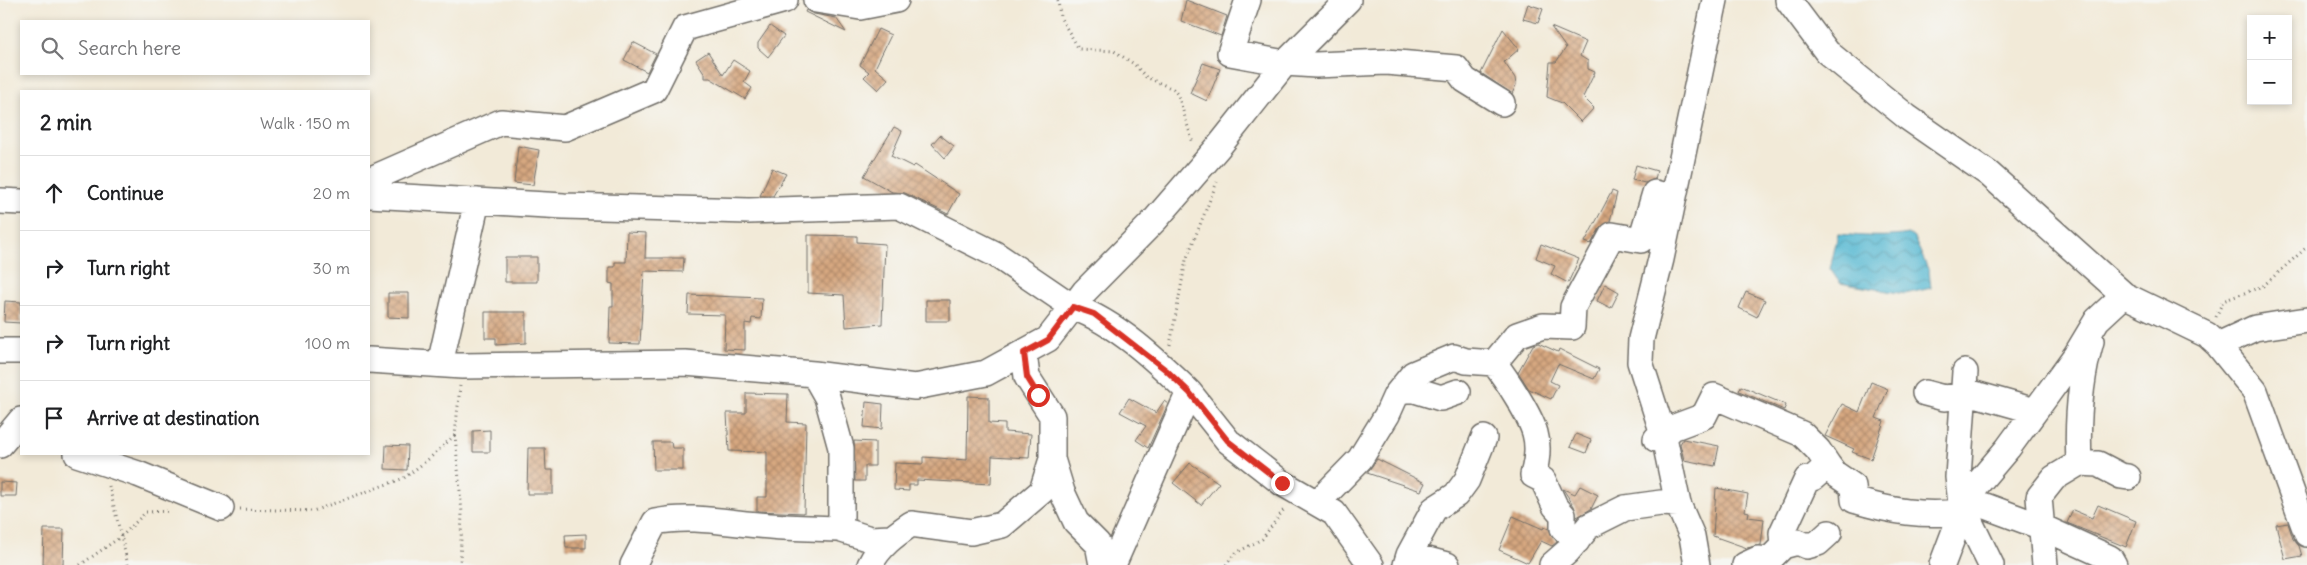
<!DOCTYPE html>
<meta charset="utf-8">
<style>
:root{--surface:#fff;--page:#f2f2f2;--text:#202124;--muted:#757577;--line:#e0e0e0}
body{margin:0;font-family:Delius,sans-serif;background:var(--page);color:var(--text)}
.controls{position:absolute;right:15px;top:15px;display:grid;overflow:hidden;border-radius:0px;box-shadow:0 2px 8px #0003}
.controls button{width:45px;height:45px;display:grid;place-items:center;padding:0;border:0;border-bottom:1px solid var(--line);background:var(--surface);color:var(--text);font:25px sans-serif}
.stop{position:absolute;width:15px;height:15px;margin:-11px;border:4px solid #d93025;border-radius:50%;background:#fff}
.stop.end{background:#d93025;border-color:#fff;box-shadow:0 1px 5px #0008}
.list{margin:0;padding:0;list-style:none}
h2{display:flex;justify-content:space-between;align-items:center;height:65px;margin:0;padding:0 20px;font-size:21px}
h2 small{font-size:16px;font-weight:400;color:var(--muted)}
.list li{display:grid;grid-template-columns:32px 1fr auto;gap:15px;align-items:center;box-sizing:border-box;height:75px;padding:0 20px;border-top:1px solid var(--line)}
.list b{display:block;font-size:19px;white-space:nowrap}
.list em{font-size:16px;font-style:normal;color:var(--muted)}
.icon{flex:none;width:28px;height:28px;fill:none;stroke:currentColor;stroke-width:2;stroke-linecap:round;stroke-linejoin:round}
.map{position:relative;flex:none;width:2307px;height:565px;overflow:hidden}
.search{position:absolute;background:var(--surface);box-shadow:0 2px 8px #0003;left:20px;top:20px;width:350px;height:55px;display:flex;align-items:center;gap:12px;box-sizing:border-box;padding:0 18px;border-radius:0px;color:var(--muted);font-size:19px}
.panel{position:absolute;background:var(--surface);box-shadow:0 2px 8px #0003;left:20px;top:90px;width:350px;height:365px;border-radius:0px}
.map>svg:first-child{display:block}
.water{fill:url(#water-waves);stroke:#40727e}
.building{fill:url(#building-cross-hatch)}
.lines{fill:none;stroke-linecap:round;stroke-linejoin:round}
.minor-casing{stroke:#716e68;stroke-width:28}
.path{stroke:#716e68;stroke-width:3;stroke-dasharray:1 4;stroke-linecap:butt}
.minor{stroke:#fff;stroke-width:25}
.route{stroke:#d93025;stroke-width:6}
</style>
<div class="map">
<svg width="2307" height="565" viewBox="0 0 2307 565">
<defs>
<pattern id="water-waves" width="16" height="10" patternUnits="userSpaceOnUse" patternTransform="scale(1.25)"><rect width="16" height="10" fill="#54b8d2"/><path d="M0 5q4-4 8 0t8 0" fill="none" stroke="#4696ab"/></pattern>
<pattern id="building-cross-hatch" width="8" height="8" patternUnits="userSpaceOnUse" patternTransform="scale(1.25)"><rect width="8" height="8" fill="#d6a780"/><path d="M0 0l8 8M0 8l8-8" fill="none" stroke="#ae8869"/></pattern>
</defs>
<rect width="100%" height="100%" fill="#f6f6f2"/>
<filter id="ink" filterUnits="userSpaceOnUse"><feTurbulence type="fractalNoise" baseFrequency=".02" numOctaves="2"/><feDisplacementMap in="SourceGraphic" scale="10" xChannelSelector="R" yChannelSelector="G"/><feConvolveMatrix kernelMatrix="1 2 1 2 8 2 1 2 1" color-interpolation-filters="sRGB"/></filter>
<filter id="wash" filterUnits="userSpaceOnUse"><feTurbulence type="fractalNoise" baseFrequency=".0096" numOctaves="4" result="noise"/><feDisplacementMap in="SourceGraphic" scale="20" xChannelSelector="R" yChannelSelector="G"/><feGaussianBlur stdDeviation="1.12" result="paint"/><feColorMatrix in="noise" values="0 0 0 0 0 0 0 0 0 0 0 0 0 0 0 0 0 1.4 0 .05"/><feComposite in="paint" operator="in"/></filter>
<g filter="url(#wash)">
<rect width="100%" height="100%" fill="#f2ead8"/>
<!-- water -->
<path class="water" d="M 1838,234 C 1861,236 1887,238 1909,234 L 1914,238 L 1929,271 L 1931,288 L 1905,294 L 1840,283 L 1830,269 Z"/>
<g id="blocks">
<!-- building -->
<path class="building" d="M 1186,0 L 1227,16 L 1221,36 L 1181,21 Z
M 1528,4 L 1543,9 L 1538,23 L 1523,19 Z
M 806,10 L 814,14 L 836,18 L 846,32 L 805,12 Z
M 770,26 L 784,36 L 768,57 L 758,48 L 758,43 Z
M 1551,27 L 1586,42 L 1580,56 L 1588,61 L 1588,69 L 1595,72 L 1583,97 L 1594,108 L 1581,122 L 1562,103 L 1547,97 L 1550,62 L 1556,62 L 1566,48 Z
M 878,29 L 891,35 L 875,68 L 888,79 L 878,90 L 864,77 L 869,72 L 860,65 Z
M 1503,29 L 1519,49 L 1504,62 L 1515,78 L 1516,85 L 1512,94 L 1481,73 Z
M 633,42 L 656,54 L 647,72 L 624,60 Z
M 708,52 L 723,75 L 733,60 L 750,71 L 744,82 L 752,88 L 745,99 L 710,78 L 705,78 L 705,74 L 696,60 Z
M 1203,63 L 1220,69 L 1207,101 L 1190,93 Z
M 894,127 L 902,131 L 891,156 L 913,167 L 915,165 L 959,194 L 948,214 L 905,193 L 892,192 L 864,176 Z
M 940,135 L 954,146 L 945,158 L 932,144 Z
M 518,146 L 539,150 L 533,185 L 514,183 Z
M 1636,165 L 1657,171 L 1655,179 L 1645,183 L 1632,180 Z
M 772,168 L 786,174 L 773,196 L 760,196 Z
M 1612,191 L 1617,193 L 1610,221 L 1600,228 L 1591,244 L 1585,242 Z
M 627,232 L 646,233 L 645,258 L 684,258 L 683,272 L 644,271 L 640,344 L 609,343 L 610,306 L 613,306 L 613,284 L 609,283 L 609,267 L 615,267 L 615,262 L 626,262 Z
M 808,235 L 857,236 L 857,242 L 885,244 L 882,324 L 846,327 L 844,295 L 808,293 Z
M 1541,244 L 1579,259 L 1568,283 L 1551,274 L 1555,266 L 1536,258 Z
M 505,257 L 537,257 L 537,282 L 505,282 Z
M 1605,284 L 1619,292 L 1611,308 L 1597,301 Z
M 1746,292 L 1765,300 L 1757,317 L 1739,308 Z
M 388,293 L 409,293 L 409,318 L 388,317 Z
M 689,295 L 762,298 L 761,319 L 752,318 L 751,324 L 745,323 L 745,350 L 724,349 L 725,315 L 688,314 Z
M 926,300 L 950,300 L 950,321 L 926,321 Z
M 5,301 L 21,302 L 21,323 L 4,322 Z
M 485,312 L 526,312 L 526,343 L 496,345 L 496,338 L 485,338 Z
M 1538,343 L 1558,352 L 1559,349 L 1599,369 L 1594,379 L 1558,364 L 1550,381 L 1558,385 L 1551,399 L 1529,389 L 1518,372 L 1533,345 Z
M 1871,382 L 1888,389 L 1876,418 L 1884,421 L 1871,459 L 1852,452 L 1854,449 L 1825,436 L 1842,404 L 1859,412 Z
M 1741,386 L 1786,405 L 1784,410 L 1739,391 Z
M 746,393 L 788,394 L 787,422 L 806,423 L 804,513 L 757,511 L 757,497 L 767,497 L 767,452 L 729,451 L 727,413 L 746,413 Z
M 968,396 L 989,397 L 989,423 L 1005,424 L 1005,432 L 1031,434 L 1029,458 L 992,456 L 991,484 L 917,480 L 917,485 L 909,485 L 909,491 L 894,490 L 895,463 L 923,464 L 923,457 L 967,460 Z
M 1129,398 L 1156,413 L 1164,401 L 1168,404 L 1148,448 L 1136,440 L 1146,426 L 1120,412 Z
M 866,402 L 883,404 L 882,429 L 864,427 Z
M 490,430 L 490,452 L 473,452 L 473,431 Z
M 1576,434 L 1591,440 L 1586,453 L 1570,447 Z
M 1683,439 L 1719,446 L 1715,466 L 1684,460 L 1680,444 Z
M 854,441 L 875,442 L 875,466 L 865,466 L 865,481 L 855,481 Z
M 653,442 L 671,442 L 672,448 L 683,448 L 683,470 L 654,470 Z
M 386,445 L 408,446 L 407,470 L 385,469 Z
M 528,448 L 545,448 L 546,470 L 553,470 L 553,494 L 527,494 Z
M 1377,459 L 1425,483 L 1421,491 L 1367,473 Z
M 1190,463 L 1219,483 L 1201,505 L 1173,483 Z
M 0,482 L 17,483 L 16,496 L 0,496 Z
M 1580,486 L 1598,495 L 1591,509 L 1577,517 L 1574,506 L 1563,489 L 1575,494 Z
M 1716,488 L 1748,494 L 1745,511 L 1749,512 L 1748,517 L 1764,519 L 1761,545 L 1747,548 L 1713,536 Z
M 2098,505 L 2136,521 L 2126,547 L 2067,523 L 2073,510 L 2092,518 Z
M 1513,516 L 1543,529 L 1544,527 L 1549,529 L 1557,542 L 1552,546 L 1541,541 L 1528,563 L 1499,550 Z
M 2288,523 L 2293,539 L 2299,546 L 2302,556 L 2285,559 L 2276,525 Z
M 44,529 L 64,529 L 63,565 L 43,565 Z
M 586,534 L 586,548 L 566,548 L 565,535 Z"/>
</g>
</g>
<g filter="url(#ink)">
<use href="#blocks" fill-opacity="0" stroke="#716e68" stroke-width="1"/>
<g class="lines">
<defs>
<path id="minor" d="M 816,0 L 860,7 L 896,0
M 1248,0 L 1230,53 L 1285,63 L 1316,65 L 1386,62 L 1456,68 L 1465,80 L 1502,103
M 1788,0 L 1827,52 L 1907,117 L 1989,174 L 2124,295 L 2207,335 L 2218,345 L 2255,391 L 2307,534
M 369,180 L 501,122 L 565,128 L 654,90 L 685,28 L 785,0
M 369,195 L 564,206 L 749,211 L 899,206 L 995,254 L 1073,307 L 1085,291 L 1155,220 L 1220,145 L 1285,63 L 1348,0
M 0,201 L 21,202
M 2091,341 C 2080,380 2077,423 2079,463 L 2098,464 L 2121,476 L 2128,477
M 2218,345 L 2255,328 L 2307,320
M 0,351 L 21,351
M 369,360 L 462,366 L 685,363 L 814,374 L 915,387 L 986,373 L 1048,339 L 1073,307 C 1117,323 1156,360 1189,392 L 1113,565
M 1494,363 L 1517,335 L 1543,326 L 1572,327 L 1573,307 L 1612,235 L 1641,240 L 1655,193 L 1673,198
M 440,364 L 477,201
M 814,374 L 827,397 L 841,448 L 841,516 L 839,529 L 870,539 L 890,538
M 1401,390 L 1415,390 L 1441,398 L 1458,392
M 1189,392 L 1228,441 L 1282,483 L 1334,513 L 1371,565
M 1925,393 L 1944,398 L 1975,394 L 2035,411
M 1656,439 L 1664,437 L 1672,428 L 1704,416 L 1714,396 L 1802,434 L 1818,450 L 1828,465 L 1813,478 L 1807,479 L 1782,533 L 1783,546
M 0,445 L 21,420
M 77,454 L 138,474 L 221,508
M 1052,459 L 1062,492 L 1076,522 L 1098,544 L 1102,565
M 1828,465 L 1834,473 L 1853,486 L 1854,500 C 1894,512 1920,516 1962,512 L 1958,477 L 1965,372
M 1969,500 L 2042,527 L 2110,558 L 2114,565
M 1317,503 L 1360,459 L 1387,415 L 1396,395 L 1413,374 L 1454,357 L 1466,361 L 1494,363 C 1506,378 1530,415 1535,433 C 1539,447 1537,461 1533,475 L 1543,480 L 1555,506 L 1563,515 L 1563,528 L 1577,541
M 1960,519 L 1971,524 L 1991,565
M 1409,555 L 1434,509 L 1456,495 L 1467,480 L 1484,438
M 633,565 L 655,522 C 693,514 732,524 770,526 C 793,528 816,528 839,529
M 870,565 C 879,546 895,535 911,524 L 971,532 L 1002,525 L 1042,491 L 1052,459 L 1052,416 L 1027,377 L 1024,353
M 1406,565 L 1409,555 L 1447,565
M 1552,565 L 1568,551 L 1589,526 L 1625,508 L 1661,503 L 1678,504
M 1697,565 L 1692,536 L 1678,504 L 1664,437 L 1640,362 L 1641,339 L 1661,259 L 1715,0
M 1745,565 L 1758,559 L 1769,560 L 1783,546 L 1798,542 L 1807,546 L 1818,543 L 1829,533
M 1942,565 L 1962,512 L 1975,487 L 2008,448 L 2044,399 L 2076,355 L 2097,320 L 2124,295
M 2045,565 L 2039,497 L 2054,478 L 2079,463"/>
</defs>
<!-- minor casing -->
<use href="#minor" class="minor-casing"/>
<!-- path -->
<path class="path" d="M 1058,0 L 1060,17 L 1079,49 L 1114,51 L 1134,64 L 1146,77 L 1173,89 L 1178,95 L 1193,143
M 2216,317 L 2223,301 L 2263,286 L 2307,247
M 1170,345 L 1186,260 L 1217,182
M 455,435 L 462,513 L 460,565
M 109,486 L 128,565
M 240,509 L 313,511 L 404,478 L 430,458 L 455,435 L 460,386
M 80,565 L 122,536 L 146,512 L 171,511
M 1226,565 L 1234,554 L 1262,539 L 1285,508"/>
<!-- minor -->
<use href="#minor" class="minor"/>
</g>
</g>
<g class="lines" filter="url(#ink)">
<!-- route -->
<path class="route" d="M 1038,395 L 1027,377 L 1024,353 L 1048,340 L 1073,307 L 1094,314 L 1166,370 L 1189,392 L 1228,441 L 1282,483"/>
</g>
</svg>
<div class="controls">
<button>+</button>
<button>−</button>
</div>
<div class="stop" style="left:1038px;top:395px"></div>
<div class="stop end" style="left:1282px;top:483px"></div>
<div class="search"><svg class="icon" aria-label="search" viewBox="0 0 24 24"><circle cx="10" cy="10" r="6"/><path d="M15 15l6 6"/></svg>Search here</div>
<section class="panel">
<h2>2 min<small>Walk · 150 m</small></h2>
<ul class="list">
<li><svg class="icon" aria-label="ahead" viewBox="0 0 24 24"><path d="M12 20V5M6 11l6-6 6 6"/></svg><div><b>Continue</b></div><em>20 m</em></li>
<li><svg class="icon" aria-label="right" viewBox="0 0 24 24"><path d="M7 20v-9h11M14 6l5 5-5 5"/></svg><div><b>Turn right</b></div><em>30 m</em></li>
<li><svg class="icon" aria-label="right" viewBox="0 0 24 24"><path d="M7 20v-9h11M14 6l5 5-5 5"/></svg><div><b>Turn right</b></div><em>100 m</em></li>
<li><svg class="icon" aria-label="arrive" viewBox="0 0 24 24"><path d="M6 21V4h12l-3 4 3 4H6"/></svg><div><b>Arrive at destination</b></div></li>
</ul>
</section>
</div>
